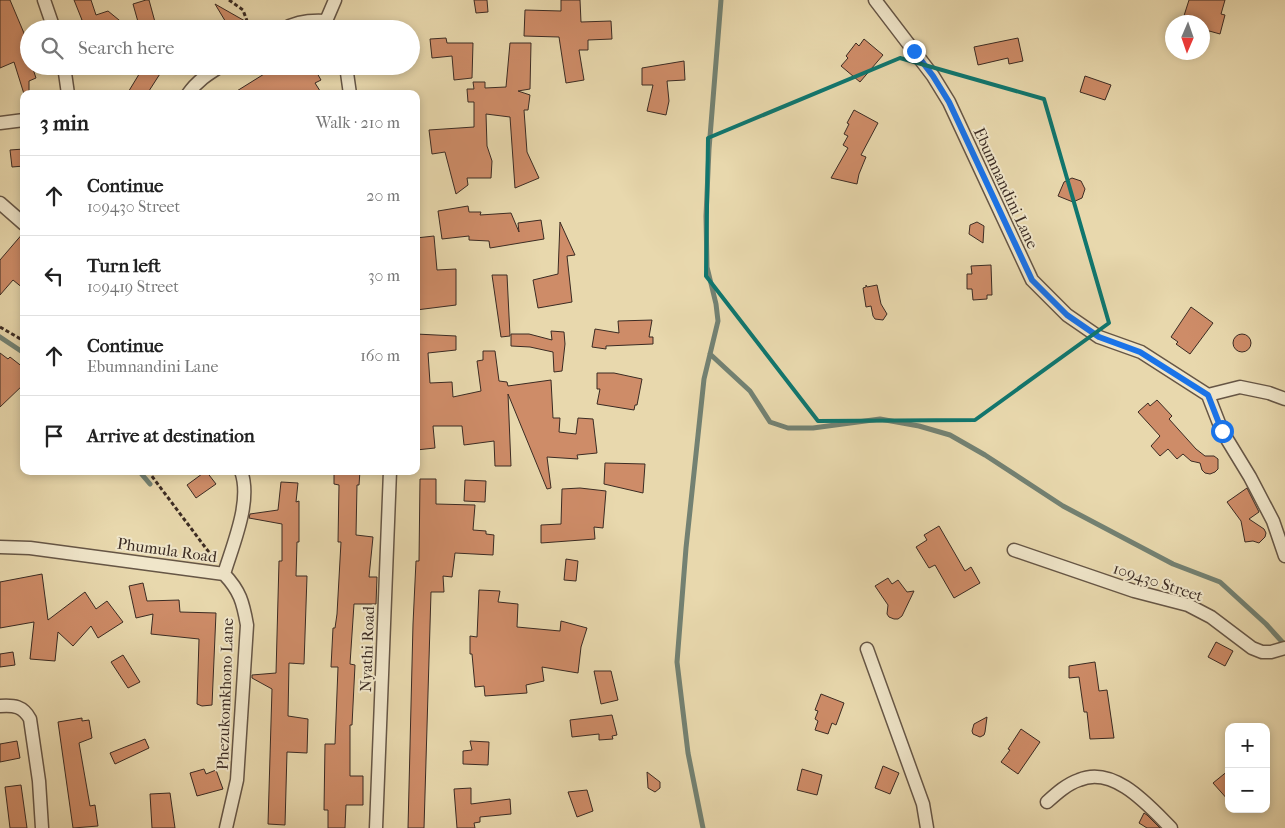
<!DOCTYPE html>
<meta charset="utf-8">
<style>
:root{--surface:#fff;--page:#f6f6f6;--text:#222;--muted:#767676;--line:#e0e0e0}
body{margin:0;font-family:"IM FELL French Canon",serif;background:var(--page);color:var(--text)}
.controls{position:absolute;right:15px;bottom:15px;display:grid;overflow:hidden;border-radius:10px;box-shadow:0 2px 8px #0003}
.controls button{width:45px;height:45px;display:grid;place-items:center;padding:0;border:0;border-bottom:1px solid var(--line);background:var(--surface);color:var(--text);font:25px sans-serif}
.compass{position:absolute;left:1165px;top:15px;width:45px;height:45px;border-radius:50%;background:var(--surface);box-shadow:0 2px 8px #0003;rotate:182deg}
.stop{position:absolute;width:15px;height:15px;margin:-11px;border:4px solid #1a73e8;border-radius:50%;background:#fff}
.stop.end{background:#1a73e8;border-color:#fff;box-shadow:0 1px 5px #0008}
.list{margin:0;padding:0;list-style:none}
h2{display:flex;justify-content:space-between;align-items:center;height:65px;margin:0;padding:0 20px;font-size:21px}
h2 small{font-size:16px;font-weight:400;color:var(--muted)}
.list li{display:grid;grid-template-columns:32px 1fr auto;gap:15px;align-items:center;box-sizing:border-box;height:80px;padding:0 20px;border-top:1px solid var(--line)}
.list b{display:block;font-size:19px;white-space:nowrap}
.list p{margin:0;font-size:16px;white-space:nowrap;color:var(--muted)}
.list em{font-size:16px;font-style:normal;color:var(--muted)}
.icon{flex:none;width:28px;height:28px;fill:none;stroke:currentColor;stroke-width:2;stroke-linecap:round;stroke-linejoin:round}
.map{position:relative;flex:none;width:1285px;height:828px;overflow:hidden}
.search{position:absolute;background:var(--surface);box-shadow:0 2px 8px #0003;left:20px;top:20px;width:400px;height:55px;display:flex;align-items:center;gap:12px;box-sizing:border-box;padding:0 18px;border-radius:28px;color:var(--muted);font-size:19px}
.panel{position:absolute;background:var(--surface);box-shadow:0 2px 8px #0003;left:20px;top:90px;width:400px;height:385px;border-radius:10px}
.map>svg:first-child{display:block}
.lines{fill:none;stroke-linecap:round;stroke-linejoin:round}
.stream{stroke:#738172;stroke-width:5}
.building{fill:#ce8c68;stroke:#3b2b23}
.minor-casing{stroke:#665646;stroke-width:15}
.path{stroke:#3b2b23;stroke-width:3;stroke-dasharray:4 2.5;stroke-linecap:butt}
.minor{stroke:#f0e6ca;stroke-width:12}
.route{stroke:#1a73e8;stroke-width:6}
.marked{fill:none;stroke:#0f766e;stroke-width:4;stroke-linejoin:round}
.labels{text-anchor:middle;dominant-baseline:central;stroke-width:4;stroke-linejoin:round;paint-order:stroke}
.street-label{font-size:16px;fill:#3b2b23;stroke:#f0e6ca}
</style>
<div class="map">
<svg width="1285" height="828" viewBox="0 0 1285 828">
<rect width="100%" height="100%" fill="#e8d8ad"/>
<filter id="stains"><feTurbulence type="fractalNoise" baseFrequency=".004" numOctaves="4"/><feColorMatrix values="0 0 0 0 .2 0 0 0 0 .09 0 0 0 0 .02 0 0 0 .5 -.17"/></filter>
<radialGradient id="worn" r=".72"><stop offset=".6" stop-color="#630" stop-opacity="0"/><stop offset="1" stop-color="#630" stop-opacity=".3"/></radialGradient>
<g class="lines">
<!-- stream -->
<path class="stream" d="M 0,337 L 24,353
M 710,354 L 750,391 L 770,422 L 788,428 L 813,428 L 880,419 L 919,426 L 950,435 L 985,455 L 1063,506 L 1173,564 L 1220,582 L 1266,624 L 1285,645
M 139,471 L 150,484
M 703,828 L 688,753 L 677,662 L 686,548 L 704,379 L 718,321 L 716,304 L 707,267 L 706,216 L 709,149 L 721,0"/>
</g>
<!-- building -->
<path class="building" d="M 0,0 L 10,0 L 29,45 L 29,66 L 32,66 L 36,78 L 29,81 L 29,94 L 24,94 L 14,62 L 0,68 Z
M 74,0 L 91,0 L 96,15 L 108,11 L 130,29 L 63,29 L 63,27 L 82,20 Z
M 146,0 L 149,0 L 155,22 L 149,29 L 140,29 L 133,4 Z
M 474,0 L 487,0 L 488,12 L 476,13 Z
M 561,0 L 580,0 L 581,22 L 611,21 L 612,39 L 588,40 L 588,50 L 579,50 L 584,80 L 566,83 L 559,37 L 524,36 L 525,10 L 561,11 Z
M 1189,0 L 1225,0 L 1221,14 L 1225,15 L 1220,34 L 1202,29 L 1202,22 L 1182,22 Z
M 215,4 L 259,29 L 230,29 Z
M 446,38 L 447,43 L 473,43 L 472,78 L 454,80 L 452,56 L 432,58 L 430,39 Z
M 1018,38 L 1023,61 L 1009,64 L 1008,58 L 978,65 L 974,47 Z
M 864,39 L 883,55 L 860,82 L 841,66 L 848,58 L 846,56 L 856,43 L 859,46 Z
M 510,43 L 531,43 L 530,89 L 518,91 L 530,95 L 528,110 L 524,110 L 527,152 L 539,178 L 515,188 L 510,117 L 486,114 L 487,146 L 492,161 L 491,178 L 467,178 L 468,185 L 456,194 L 445,152 L 432,154 L 429,130 L 474,127 L 474,102 L 468,102 L 467,89 L 474,89 L 473,82 L 485,82 L 485,88 L 506,87 Z
M 684,61 L 685,80 L 667,81 L 669,101 L 666,115 L 647,111 L 653,85 L 642,85 L 642,68 Z
M 144,66 L 165,66 L 147,94 L 127,94 Z
M 277,66 L 313,66 L 321,80 L 315,83 L 322,94 L 232,94 Z
M 1085,76 L 1111,85 L 1105,100 L 1080,92 Z
M 854,110 L 878,123 L 861,155 L 866,157 L 859,174 L 857,184 L 831,178 L 848,148 L 843,145 L 848,136 L 844,134 L 849,124 L 847,123 Z
M 24,149 L 24,166 L 12,167 L 10,150 Z
M 1072,178 L 1081,181 L 1085,189 L 1082,198 L 1073,202 L 1058,196 L 1064,182 Z
M 468,206 L 469,212 L 481,212 L 480,215 L 511,213 L 519,232 L 518,223 L 541,220 L 544,239 L 490,248 L 489,241 L 469,240 L 469,236 L 442,239 L 438,211 Z
M 560,222 L 575,255 L 567,256 L 572,302 L 538,308 L 533,280 L 558,274 Z
M 977,222 L 984,226 L 983,243 L 969,234 L 970,225 Z
M 24,232 L 24,289 L 13,280 L 0,295 L 0,260 Z
M 434,236 L 437,270 L 456,269 L 456,305 L 416,310 L 416,238 Z
M 991,265 L 992,295 L 987,295 L 987,299 L 973,300 L 972,289 L 967,289 L 967,274 L 972,274 L 971,266 Z
M 492,275 L 507,275 L 510,336 L 501,337 Z
M 866,285 L 867,287 L 877,285 L 881,304 L 887,314 L 883,320 L 875,319 L 873,316 L 871,306 L 866,307 L 863,288 L 866,287 Z
M 1191,307 L 1213,323 L 1190,354 L 1176,344 L 1178,342 L 1171,337 Z
M 652,320 L 649,337 L 653,337 L 653,344 L 606,346 L 606,349 L 592,347 L 595,329 L 619,333 L 618,321 Z
M 551,331 L 564,332 L 565,344 L 562,371 L 554,372 L 553,352 L 530,347 L 511,346 L 511,334 L 529,334 L 552,340 Z
M 416,334 L 456,336 L 456,350 L 428,353 L 430,383 L 452,382 L 453,397 L 481,391 L 477,361 L 483,360 L 483,351 L 495,351 L 499,381 L 507,382 L 508,386 L 551,380 L 553,418 L 560,418 L 559,432 L 576,434 L 578,418 L 593,419 L 597,453 L 577,455 L 578,459 L 547,457 L 551,488 L 547,489 L 508,394 L 511,466 L 495,466 L 494,441 L 464,445 L 462,426 L 433,426 L 435,448 L 416,450 Z
M1233 343a9 9 0 1 1 18 0a9 9 0 1 1-18 0Z
M 0,353 L 8,359 L 10,357 L 24,368 L 24,384 L 0,407 Z
M 597,373 L 614,373 L 642,379 L 637,405 L 635,405 L 634,410 L 597,404 L 600,389 L 597,389 Z
M 1157,400 L 1172,416 L 1169,419 L 1196,449 L 1205,456 L 1214,456 L 1218,459 L 1218,469 L 1215,472 L 1210,474 L 1205,473 L 1202,470 L 1200,463 L 1191,461 L 1183,454 L 1177,459 L 1168,449 L 1160,456 L 1151,446 L 1160,436 L 1138,412 L 1148,403 L 1150,406 Z
M 605,463 L 645,464 L 643,493 L 604,484 Z
M 206,471 L 216,484 L 196,498 L 187,485 Z
M 334,471 L 360,471 L 359,485 L 357,485 L 356,535 L 373,537 L 369,577 L 377,577 L 376,604 L 354,604 L 350,664 L 355,665 L 352,725 L 350,725 L 350,776 L 363,776 L 363,805 L 346,805 L 345,828 L 328,828 L 328,810 L 324,810 L 325,744 L 335,744 L 338,667 L 331,667 L 333,628 L 335,628 L 337,614 L 341,542 L 338,542 L 339,485 L 334,484 Z
M 420,479 L 436,479 L 436,504 L 475,505 L 473,530 L 486,531 L 486,534 L 494,535 L 493,555 L 455,553 L 452,577 L 443,576 L 444,592 L 431,592 L 424,828 L 408,828 L 413,624 L 416,561 L 419,561 Z
M 465,480 L 486,481 L 485,502 L 464,501 Z
M 281,482 L 298,483 L 296,502 L 299,501 L 299,542 L 297,542 L 296,576 L 307,576 L 304,664 L 289,663 L 288,716 L 308,719 L 307,753 L 287,752 L 285,825 L 268,824 L 272,689 L 252,678 L 252,675 L 276,673 L 279,561 L 282,561 L 282,524 L 249,518 L 250,514 L 278,510 Z
M 580,488 L 606,491 L 603,528 L 594,527 L 595,539 L 541,543 L 541,525 L 561,524 L 562,489 Z
M 1247,488 L 1259,512 L 1249,519 L 1264,529 L 1266,533 L 1265,537 L 1259,543 L 1253,541 L 1245,542 L 1241,521 L 1227,502 Z
M 939,526 L 965,571 L 971,567 L 980,583 L 954,598 L 935,565 L 929,568 L 916,547 L 927,540 L 924,535 Z
M 566,559 L 578,561 L 576,581 L 564,580 Z
M 42,574 L 48,620 L 85,592 L 96,609 L 107,601 L 123,622 L 98,638 L 91,626 L 73,646 L 58,632 L 55,661 L 30,659 L 34,622 L 0,628 L 0,582 Z
M 888,578 L 892,584 L 898,580 L 907,592 L 914,591 L 902,616 L 898,619 L 894,619 L 889,617 L 887,614 L 888,605 L 875,586 Z
M 143,583 L 147,601 L 179,600 L 180,612 L 216,613 L 212,705 L 202,706 L 197,704 L 199,639 L 151,634 L 153,614 L 136,618 L 129,586 Z
M 479,590 L 500,591 L 498,602 L 518,604 L 517,627 L 560,631 L 561,621 L 587,628 L 581,647 L 578,673 L 542,667 L 544,681 L 526,685 L 527,693 L 485,696 L 484,686 L 475,687 L 472,654 L 470,654 L 470,636 L 477,637 Z
M 1216,642 L 1233,651 L 1225,666 L 1208,657 Z
M 13,652 L 15,665 L 0,667 L 0,654 Z
M 123,655 L 140,682 L 128,688 L 111,662 Z
M 1095,662 L 1099,691 L 1107,690 L 1114,738 L 1090,739 L 1087,712 L 1084,712 L 1079,677 L 1069,678 L 1069,666 Z
M 594,671 L 611,671 L 618,700 L 601,704 Z
M 821,694 L 844,703 L 836,725 L 832,723 L 828,734 L 815,730 L 818,721 L 815,719 L 818,711 L 815,710 Z
M 612,715 L 617,735 L 612,736 L 613,739 L 599,740 L 599,734 L 572,737 L 570,720 Z
M 987,717 L 985,732 L 984,735 L 980,737 L 973,734 L 972,731 L 974,724 Z
M 82,718 L 82,721 L 89,720 L 92,738 L 79,743 L 90,806 L 95,805 L 98,826 L 73,828 L 58,722 Z
M 1021,729 L 1040,742 L 1018,774 L 1001,762 L 1010,750 L 1008,749 Z
M 145,739 L 149,748 L 115,764 L 110,753 Z
M 17,741 L 20,758 L 0,762 L 0,744 Z
M 470,741 L 489,742 L 488,765 L 463,764 L 463,751 L 472,750 Z
M 883,766 L 899,773 L 890,794 L 875,788 Z
M 204,769 L 206,774 L 216,770 L 223,789 L 197,796 L 190,773 Z
M 802,769 L 822,775 L 817,795 L 797,790 Z
M 1229,770 L 1229,801 L 1213,783 Z
M 647,772 L 660,782 L 660,788 L 655,792 L 648,788 Z
M 21,785 L 27,828 L 10,828 L 5,787 Z
M 471,788 L 471,804 L 510,799 L 511,814 L 480,817 L 480,822 L 474,823 L 475,828 L 457,828 L 454,789 Z
M 587,790 L 593,811 L 577,817 L 568,792 Z
M 170,793 L 175,828 L 152,828 L 150,794 Z
M 1144,813 L 1147,815 L 1160,828 L 1147,828 L 1139,823 Z"/>
<g class="lines">
<defs>
<path id="minor" d="M 44,0 L 54,29
M 875,0 L 933,76 L 949,102 L 1032,280 L 1067,315 L 1099,337 L 1141,352 L 1208,395 L 1240,387 L 1269,393 L 1285,399
M 326,21 L 335,0
M 284,29 C 297,21 311,20 326,21 L 332,29
M 64,66 L 68,94
M 346,66 L 350,94
M 188,94 C 197,81 208,74 221,66
M 0,123 L 24,120
M 0,203 L 24,224
M 1208,395 L 1222,431 L 1250,477 L 1273,521 L 1285,556
M 0,547 L 30,548 L 224,574
M 1014,550 L 1134,591 L 1188,605 L 1211,617 L 1252,648 L 1262,652 L 1271,652 L 1285,648
M 224,574 C 240,591 243,602 247,625 L 237,780 L 226,828
M 224,574 C 233,544 252,501 241,471
M 867,649 L 923,804 L 927,828
M 0,706 C 14,705 23,706 30,719 L 39,781 L 42,828
M 1047,802 C 1057,793 1067,784 1079,780 C 1114,765 1149,806 1171,828
M 376,828 L 390,471"/>
</defs>
<!-- minor casing -->
<use href="#minor" class="minor-casing"/>
<!-- path -->
<path class="path" d="M 229,0 L 243,10 L 250,29
M 0,327 L 24,341
M 148,471 L 214,559"/>
<!-- minor -->
<use href="#minor" class="minor"/>
</g>
<g class="lines">
<!-- route -->
<path class="route" d="M 914,51 L 933,76 L 949,102 L 1032,280 L 1067,315 L 1099,337 L 1140,352 L 1208,395 L 1222,431"/>
</g>
<!-- marked area -->
<path class="marked" d="M 900,58 L 1044,99 L 1109,323 L 975,420 L 818,421 L 706,276 L 708,138 Z"/>
<g class="labels">
<!-- street labels -->
<g class="street-label">
<text transform="translate(1006 188) rotate(65)">Ebumnandini Lane</text>
<text transform="translate(167 550) rotate(8)">Phumula Road</text>
<text transform="translate(1158 582) rotate(18)">109430 Street</text>
<text transform="translate(367 649) rotate(-88)">Nyathi Road</text>
<text transform="translate(225 694) rotate(-88)">Phezukomkhono Lane</text>
</g>
</g>
<rect width="100%" height="100%" filter="url(#stains)"/>
<rect width="100%" height="100%" fill="url(#worn)"/>
</svg>
<div class="controls">
<button>+</button>
<button>−</button>
</div>
<svg class="compass" viewBox="-18 -18 36 36"><path d="M0-13l5 13h-10z" fill="#e53935"/><path d="M0 13l5-13h-10z" fill="#767676"/></svg>
<div class="stop" style="left:1222px;top:431px"></div>
<div class="stop end" style="left:914px;top:51px"></div>
<div class="search"><svg class="icon" aria-label="search" viewBox="0 0 24 24"><circle cx="10" cy="10" r="6"/><path d="M15 15l6 6"/></svg>Search here</div>
<section class="panel">
<h2>3 min<small>Walk · 210 m</small></h2>
<ul class="list">
<li><svg class="icon" aria-label="ahead" viewBox="0 0 24 24"><path d="M12 20V5M6 11l6-6 6 6"/></svg><div><b>Continue</b><p>109430 Street</p></div><em>20 m</em></li>
<li><svg class="icon" aria-label="left" viewBox="0 0 24 24"><path d="M17 20v-9H6M10 6l-5 5 5 5"/></svg><div><b>Turn left</b><p>109419 Street</p></div><em>30 m</em></li>
<li><svg class="icon" aria-label="ahead" viewBox="0 0 24 24"><path d="M12 20V5M6 11l6-6 6 6"/></svg><div><b>Continue</b><p>Ebumnandini Lane</p></div><em>160 m</em></li>
<li><svg class="icon" aria-label="arrive" viewBox="0 0 24 24"><path d="M6 21V4h12l-3 4 3 4H6"/></svg><div><b>Arrive at destination</b></div></li>
</ul>
</section>
</div>
